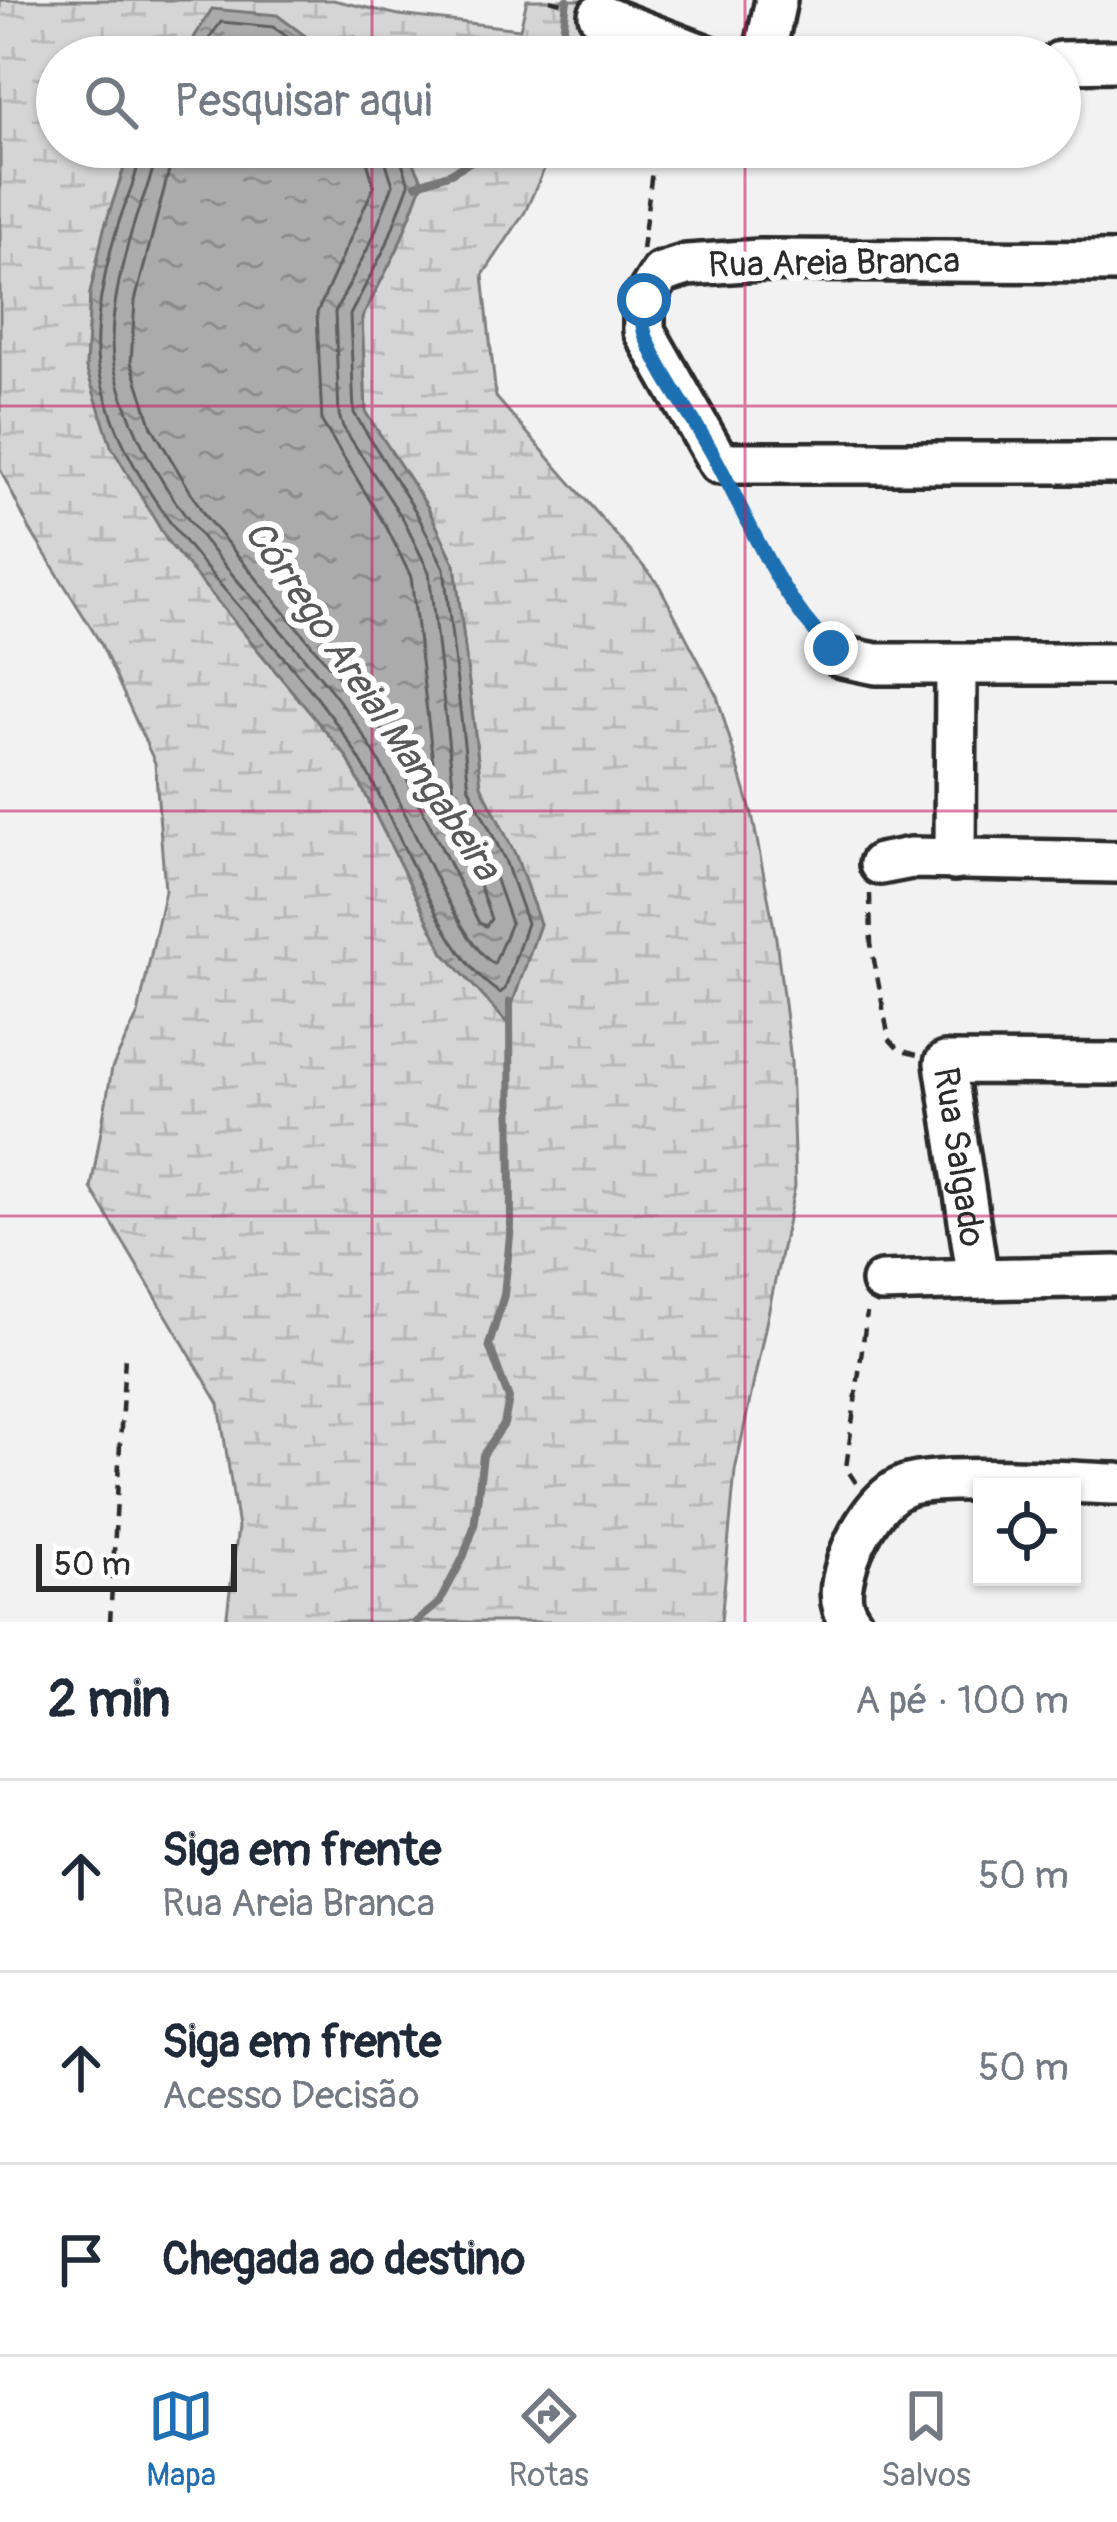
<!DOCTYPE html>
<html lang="pt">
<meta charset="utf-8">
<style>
:root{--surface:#fff;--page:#f2f2f3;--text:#1f2937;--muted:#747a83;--line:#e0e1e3;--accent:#1f6fb2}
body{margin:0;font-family:Pangolin,sans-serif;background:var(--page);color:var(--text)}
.controls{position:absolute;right:36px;bottom:36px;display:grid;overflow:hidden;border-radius:0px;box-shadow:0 3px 9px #0004}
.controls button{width:108px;height:108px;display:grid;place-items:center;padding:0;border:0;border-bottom:3px solid var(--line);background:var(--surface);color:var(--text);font:60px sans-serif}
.scale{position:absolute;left:36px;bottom:30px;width:201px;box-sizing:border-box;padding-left:12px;border:6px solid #2b2b2b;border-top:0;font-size:33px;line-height:42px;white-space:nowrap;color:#2b2b2b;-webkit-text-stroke:9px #fff;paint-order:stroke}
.stop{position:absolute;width:36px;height:36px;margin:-27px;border:9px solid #1f6fb2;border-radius:50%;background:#fff}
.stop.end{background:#1f6fb2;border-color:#fff;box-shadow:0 3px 12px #0008}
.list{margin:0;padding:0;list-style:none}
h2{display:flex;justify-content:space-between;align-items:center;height:156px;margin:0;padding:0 48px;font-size:51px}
h2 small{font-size:39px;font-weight:400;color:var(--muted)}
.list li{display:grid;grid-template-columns:78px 1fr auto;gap:36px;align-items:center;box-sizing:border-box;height:192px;padding:0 48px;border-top:3px solid var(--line)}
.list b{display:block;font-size:45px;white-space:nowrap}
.list p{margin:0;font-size:39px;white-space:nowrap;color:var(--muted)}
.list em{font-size:39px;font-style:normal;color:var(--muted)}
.icon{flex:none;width:66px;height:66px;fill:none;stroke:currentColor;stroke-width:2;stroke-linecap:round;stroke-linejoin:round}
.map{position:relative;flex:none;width:1117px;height:1622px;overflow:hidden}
.search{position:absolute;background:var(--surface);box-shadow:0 3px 9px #0004;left:36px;right:36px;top:36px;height:132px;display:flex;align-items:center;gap:30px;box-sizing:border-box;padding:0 42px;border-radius:66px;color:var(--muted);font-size:45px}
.sheet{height:732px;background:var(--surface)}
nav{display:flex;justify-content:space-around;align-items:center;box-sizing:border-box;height:168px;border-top:3px solid var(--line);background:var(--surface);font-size:33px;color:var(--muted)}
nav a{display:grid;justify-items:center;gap:6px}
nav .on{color:var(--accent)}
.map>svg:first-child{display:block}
.wetland{fill:url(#wetland-marsh);stroke:#808080;stroke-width:3}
.water{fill:url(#water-ripples);stroke:#787878;stroke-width:3}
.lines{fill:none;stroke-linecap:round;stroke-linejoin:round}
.shore{stroke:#5e5e5e;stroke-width:3}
.stream{stroke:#787878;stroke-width:8}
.minor-casing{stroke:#2b2b2b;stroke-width:48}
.path{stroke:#2b2b2b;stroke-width:4.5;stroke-dasharray:12 9;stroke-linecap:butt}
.minor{stroke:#fff;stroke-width:39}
.route{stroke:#1f6fb2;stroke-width:15}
.grid{fill:none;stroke:#c2185b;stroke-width:3;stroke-opacity:0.55}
.labels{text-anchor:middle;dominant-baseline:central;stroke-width:12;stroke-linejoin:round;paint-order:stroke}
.street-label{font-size:36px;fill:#2b2b2b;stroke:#fff}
.water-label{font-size:39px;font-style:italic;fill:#585858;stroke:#fff}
</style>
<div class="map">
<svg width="1117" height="1622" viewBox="0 0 1117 1622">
<defs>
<pattern id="wetland-marsh" width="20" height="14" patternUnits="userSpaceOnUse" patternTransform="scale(3)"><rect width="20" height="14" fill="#d5d5d5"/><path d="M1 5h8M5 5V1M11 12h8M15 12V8" fill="none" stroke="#b7b7b7"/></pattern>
<pattern id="water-ripples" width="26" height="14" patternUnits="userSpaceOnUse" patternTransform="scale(3)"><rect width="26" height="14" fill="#ababab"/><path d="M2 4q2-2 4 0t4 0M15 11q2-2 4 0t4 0" fill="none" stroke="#8b8b8b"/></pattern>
</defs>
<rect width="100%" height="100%" fill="#f2f2f2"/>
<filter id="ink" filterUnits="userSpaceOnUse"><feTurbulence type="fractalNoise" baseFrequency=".00833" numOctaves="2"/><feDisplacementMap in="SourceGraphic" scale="24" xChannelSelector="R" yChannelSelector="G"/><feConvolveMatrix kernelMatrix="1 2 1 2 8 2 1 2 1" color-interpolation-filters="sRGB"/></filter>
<g filter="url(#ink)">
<!-- wetland -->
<path class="wetland" d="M 0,0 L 333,0 L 399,15 L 520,29 L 527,0 L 584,0 L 579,57 L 334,57 L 326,49 L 212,9 L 182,57 L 57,57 L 57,147 L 131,147 L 104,229 L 90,294 L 86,368 L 168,542 L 347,757 L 444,953 L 506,1021 L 540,924 L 516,856 L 481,786 L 455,565 L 427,506 L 366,413 L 362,318 L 397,250 L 423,182 L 406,147 L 554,147 L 525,212 L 483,275 L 496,397 L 658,583 L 717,696 L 752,814 L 776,938 L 791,1061 L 795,1186 L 735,1471 L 721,1622 L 226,1622 L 238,1528 L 219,1404 L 91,1188 L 112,1068 L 138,1014 L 165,890 L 155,763 L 101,644 L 29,528 L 0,469 Z"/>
<!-- water -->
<path class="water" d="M 212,9 L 277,15 L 334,57 L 182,57 Z
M 131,147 L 406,147 L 423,182 L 397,250 L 362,318 L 366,413 L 427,506 L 455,565 L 481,785 L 516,856 L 540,924 L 506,1022 L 444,953 L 347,757 L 168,542 L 111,446 L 86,368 L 90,294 L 104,229 Z"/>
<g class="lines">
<!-- shore -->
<path class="shore" d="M 196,57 L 221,22 L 273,27 L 317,57
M 141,147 C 139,173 126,200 118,225 C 106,263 91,331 99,370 C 133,540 299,637 374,785 C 403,840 449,964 500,993 L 505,989 L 527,923 L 505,860 L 469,788 L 444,568 L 416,512 L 354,413 L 350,315 L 386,246 L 409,184 L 397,147
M 157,147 C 155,170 144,195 136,217 C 123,257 105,328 115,370 C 154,536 312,630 387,776 C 408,817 461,945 494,964 L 511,923 L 491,866 L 454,792 L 429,572 L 403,519 L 343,427 L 339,415 L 335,312 L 372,240 L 393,185 L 381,147
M 175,147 L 135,301 L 131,362 L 152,427 L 205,516 L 383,731 L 479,923 L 486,926 L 491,919 L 475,873 L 437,796 L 411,577 L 387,528 L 322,422 L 317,313 L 374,186 L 363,147"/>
<!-- stream -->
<path class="stream" d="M 560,57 L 567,0
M 416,185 L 451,173 L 495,147
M 416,1622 L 439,1603 L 463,1558 L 474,1527 L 483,1455 L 504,1424 L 509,1399 L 489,1345 L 504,1295 L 511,1226 L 510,1002"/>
<defs>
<g id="minor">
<path d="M 599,15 L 709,57"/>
<path d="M 764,57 L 776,0"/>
<path d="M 1060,62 L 1117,61"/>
<path d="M 1117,262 L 760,260 L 687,265 L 661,273 L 644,300 L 644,331 L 719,463 L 1117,463"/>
<path d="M 842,657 L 876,664 L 1117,664"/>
<path d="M 955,860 L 956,665"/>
<path d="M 880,864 L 911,858 L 1117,862"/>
<path id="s1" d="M 1117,1064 L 945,1063 L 978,1279 L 1117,1276"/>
<path d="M 882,1282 L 978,1279"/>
<path d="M 851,1622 C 836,1602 841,1583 848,1560 C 857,1535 877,1498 903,1487 C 933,1473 1076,1483 1117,1484"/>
</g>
</defs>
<!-- minor casing -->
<use href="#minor" class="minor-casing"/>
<!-- path -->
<path class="path" d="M 550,0 L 568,5
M 642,250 L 655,147
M 732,496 L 787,591 L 818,634
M 870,894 L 871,944 L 889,1039 L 899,1050 L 917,1055
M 856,1483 L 846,1468 L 867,1313
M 110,1622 L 125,1356"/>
<!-- minor -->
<use href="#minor" class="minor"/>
</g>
</g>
<g class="lines" filter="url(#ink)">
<!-- route -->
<path class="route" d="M 644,300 C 642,313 641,324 646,337 C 663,379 694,418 715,458 C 750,522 777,596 831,648"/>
</g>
<!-- grid -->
<path class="grid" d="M 372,0 L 372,57M 745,0 L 745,57M 372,147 L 372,1622M 745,147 L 745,1622M 0,406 L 1117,406M 0,811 L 1117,811M 0,1216 L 1117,1216"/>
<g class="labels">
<!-- street labels -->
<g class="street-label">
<text transform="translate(834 263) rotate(-1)">Rua Areia Branca</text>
<text stroke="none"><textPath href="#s1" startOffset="267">Rua Salgado</textPath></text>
</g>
<!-- water labels -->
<g class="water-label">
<text transform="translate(372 700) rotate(56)">Córrego Areial Mangabeira</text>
</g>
</g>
</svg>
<div class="controls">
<button><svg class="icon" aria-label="locate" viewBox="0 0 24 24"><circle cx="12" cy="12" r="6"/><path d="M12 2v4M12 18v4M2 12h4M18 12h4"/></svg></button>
</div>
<div class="scale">50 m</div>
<div class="stop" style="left:644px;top:300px"></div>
<div class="stop end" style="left:831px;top:648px"></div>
<div class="search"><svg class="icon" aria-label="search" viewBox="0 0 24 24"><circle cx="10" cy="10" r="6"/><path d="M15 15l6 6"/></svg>Pesquisar aqui</div>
</div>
<section class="sheet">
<h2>2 min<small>A pé · 100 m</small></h2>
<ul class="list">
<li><svg class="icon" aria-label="ahead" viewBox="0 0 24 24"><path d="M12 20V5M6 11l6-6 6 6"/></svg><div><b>Siga em frente</b><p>Rua Areia Branca</p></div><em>50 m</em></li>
<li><svg class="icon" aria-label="ahead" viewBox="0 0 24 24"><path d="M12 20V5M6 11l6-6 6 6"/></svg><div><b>Siga em frente</b><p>Acesso Decisão</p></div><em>50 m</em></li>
<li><svg class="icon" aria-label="arrive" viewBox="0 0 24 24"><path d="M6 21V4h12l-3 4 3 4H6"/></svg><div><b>Chegada ao destino</b></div></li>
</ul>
</section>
<nav>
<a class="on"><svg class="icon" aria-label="map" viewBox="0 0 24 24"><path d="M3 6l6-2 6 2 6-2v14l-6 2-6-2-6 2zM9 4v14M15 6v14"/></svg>Mapa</a>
<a><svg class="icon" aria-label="directions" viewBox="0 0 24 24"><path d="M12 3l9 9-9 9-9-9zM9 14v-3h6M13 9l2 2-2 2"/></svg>Rotas</a>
<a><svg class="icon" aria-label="saved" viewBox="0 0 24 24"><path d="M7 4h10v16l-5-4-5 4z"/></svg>Salvos</a>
</nav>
